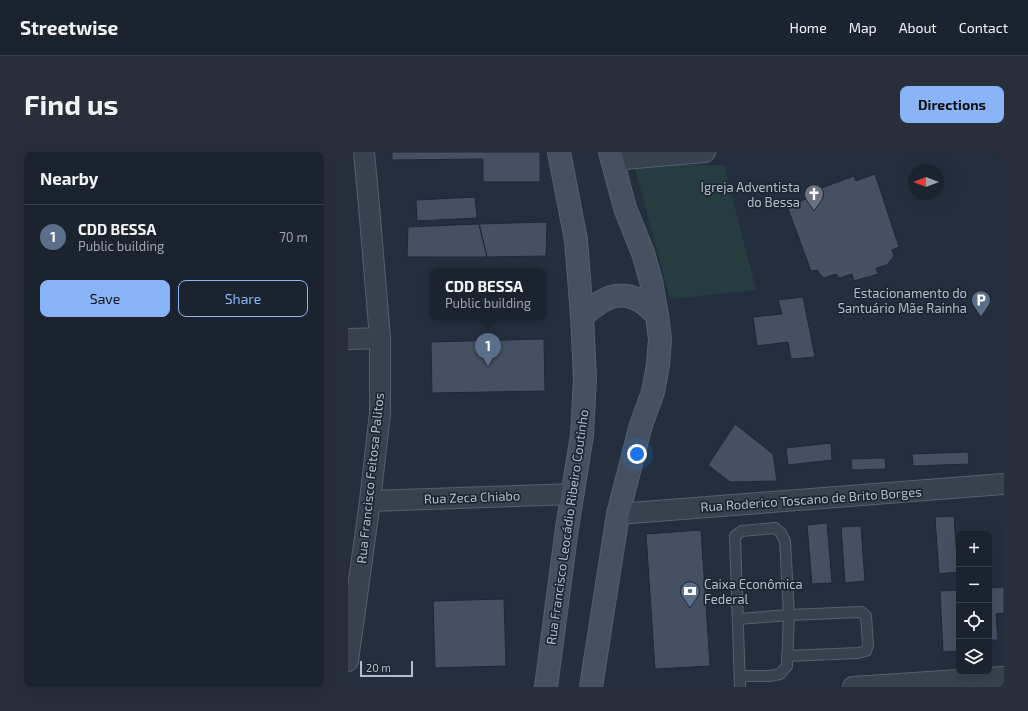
<!DOCTYPE html>
<meta charset="utf-8">
<style>
:root{--surface:#1b232e;--page:#282f3a;--text:#f1f3f6;--muted:#a0a4aa;--line:#39404a;--accent:#8ab4f8}
body{margin:0;font-family:"Exo 2",sans-serif;background:var(--page);color:var(--text)}
.controls{position:absolute;right:12px;bottom:12px;display:grid;overflow:hidden;border-radius:8px;box-shadow:0 4px 16px #0002}
.controls button{width:36px;height:36px;display:grid;place-items:center;padding:0;border:0;border-bottom:1px solid var(--line);background:var(--surface);color:var(--text);font:20px sans-serif}
.compass{position:absolute;left:560px;top:12px;width:36px;height:36px;border-radius:50%;background:var(--surface);box-shadow:0 4px 16px #0002;rotate:270deg}
.scale{position:absolute;left:12px;bottom:10px;width:53px;box-sizing:border-box;padding-left:4px;border:2px solid #b4bcc9;border-top:0;font-size:11px;line-height:14px;white-space:nowrap;color:#b4bcc9;-webkit-text-stroke:3px #1d2633;paint-order:stroke}
.you{position:absolute;left:289px;top:302px;width:14px;height:14px;margin:-10px;border:3px solid #fff;border-radius:50%;background:#1a73e8;box-shadow:0 0 0 6px #1a73e833}
.badge{display:grid;place-items:center;width:26px;height:26px;border-radius:50%;background:var(--accent);color:#fff;font-size:13px;font-weight:700}
.pin{position:absolute;translate:-50% -33px;filter:drop-shadow(0 1px 2px #0008)}
.pin::after{content:'';position:absolute;top:21px;width:14px;height:12px;background:inherit;clip-path:polygon(0 0,100% 0,50% 100%)}
.popup{position:absolute;left:82px;top:116px;width:116px;height:52px;box-sizing:border-box;display:grid;place-content:center;border-radius:8px;background:var(--surface);filter:drop-shadow(0 1px 3px #0005);font-size:13px;white-space:nowrap;color:var(--muted)}
.popup b{font-size:15px;color:var(--text)}
.popup::after{content:'';position:absolute;left:50%;top:100%;margin-left:-8px;border:8px solid transparent;border-top-color:var(--surface)}
.list{margin:0;padding:0;list-style:none}
h2{display:flex;justify-content:space-between;align-items:center;height:52px;margin:0;padding:0 16px;font-size:17px}
h2 small{font-size:13px;font-weight:400;color:var(--muted)}
.list li{display:grid;grid-template-columns:26px 1fr auto;gap:12px;align-items:center;box-sizing:border-box;height:64px;padding:0 16px;border-top:1px solid var(--line)}
.list b{display:block;font-size:15px;white-space:nowrap}
.list p{margin:0;font-size:13px;white-space:nowrap;color:var(--muted)}
.list em{font-size:13px;font-style:normal;color:var(--muted)}
.actions{display:flex;gap:8px;padding:12px 16px}
.actions a{flex:1;padding:9px 0;border:1px solid var(--accent);border-radius:8px;text-align:center;font-size:14px;color:var(--accent)}
.actions .main{background:var(--accent);color:#111}
.icon{flex:none;width:22px;height:22px;fill:none;stroke:currentColor;stroke-width:2;stroke-linecap:round;stroke-linejoin:round}
.map{position:relative;flex:none;width:656px;height:535px;overflow:hidden;border-radius:8px}
header{display:flex;align-items:center;gap:24px;box-sizing:border-box;height:56px;padding:0 20px;background:var(--surface);border-bottom:1px solid var(--line)}
header strong{font-size:19px}
nav{display:flex;gap:22px;margin-inline-start:auto;font-size:14px}
.intro{display:flex;align-items:center;justify-content:space-between;box-sizing:border-box;height:96px;padding:0 24px}
h1{margin:0;font-size:28px}
.button{padding:10px 18px;border-radius:8px;background:var(--accent);color:#111;font-size:14px;font-weight:700}
main{display:flex;gap:24px;padding:0 24px}
aside{flex:1;background:var(--surface);border-radius:8px;box-shadow:0 4px 16px #0002}
.map>svg:first-child{display:block}
.green{fill:#263c3f}
.building{fill:#455162;stroke:#1f2835}
.lines{fill:none;stroke-linecap:round;stroke-linejoin:round}
.lane-casing{stroke:#565f6c;stroke-width:12}
.street-casing{stroke:#565f6c;stroke-width:22}
.secondary-casing{stroke:#565f6c;stroke-width:24}
.lane{stroke:#38414e;stroke-width:10}
.street{stroke:#38414e;stroke-width:20}
.secondary{stroke:#465061;stroke-width:22}
.labels{text-anchor:middle;dominant-baseline:central;stroke-width:3.5;stroke-linejoin:round;paint-order:stroke}
.poi-label{font-size:13px;fill:#b4bcc9;stroke:#1d2633;text-anchor:end}
.street-label{font-size:13px;fill:#b4bcc9;stroke:#1d2633}
</style>
<header>
<strong>Streetwise</strong>
<nav><a>Home</a><a>Map</a><a>About</a><a>Contact</a></nav>
</header>
<div class="intro"><h1>Find us</h1><a class="button">Directions</a></div>
<main>
<aside>
<h2>Nearby<small></small></h2>
<ul class="list">
<li><span class="badge" style="background:#5c6f8a">1</span><div><b>CDD BESSA</b><p>Public building</p></div><em>70 m</em></li>
</ul>
<div class="actions"><a class="main">Save</a><a>Share</a></div>
</aside>
<div class="map">
<svg width="656" height="535" viewBox="0 0 656 535">
<rect width="100%" height="100%" fill="#242f3e"/>
<!-- green -->
<path class="green" d="M 286,13 L 376,13 L 408,138 L 322,147 Z"/>
<!-- building -->
<path class="building" d="M 44,0 L 192,0 L 192,30 L 135,30 L 135,7 L 44,8 Z
M 527,22 L 551,95 L 544,98 L 546,104 L 539,113 L 528,116 L 530,122 L 506,129 L 504,122 L 491,126 L 488,122 L 475,126 L 469,118 L 463,119 L 439,54 L 469,43 L 468,38 L 506,24 L 508,29 Z
M 127,45 L 129,66 L 69,69 L 68,48 Z
M 199,70 L 198,104 L 139,105 L 131,72 Z
M 131,72 L 139,105 L 59,105 L 60,75 Z
M 455,145 L 467,205 L 443,207 L 440,190 L 409,194 L 405,165 L 434,162 L 430,148 Z
M 196,187 L 197,239 L 84,241 L 83,190 Z
M 387,272 L 425,302 L 429,329 L 382,330 L 360,313 Z
M 483,291 L 484,308 L 440,313 L 438,296 Z
M 620,300 L 621,312 L 565,314 L 564,302 Z
M 537,306 L 538,317 L 504,318 L 503,307 Z
M 606,364 L 610,420 L 591,422 L 587,365 Z
M 479,371 L 484,431 L 464,432 L 459,373 Z
M 513,374 L 517,429 L 497,431 L 493,375 Z
M 353,378 L 362,514 L 307,517 L 298,382 Z
M 656,435 L 656,461 L 648,462 L 650,488 L 641,488 L 641,436 Z
M 611,438 L 611,499 L 595,500 L 592,439 Z
M 156,447 L 158,514 L 87,516 L 85,449 Z"/>
<g class="lines">
<defs>
<path id="lane" d="M 390,467 L 441,463 L 513,460 L 518,464 L 520,493 L 518,499 L 510,501 L 439,504
M 392,524 L 421,524 L 432,522 L 439,514 L 441,463 L 437,389 L 433,381 L 427,376 L 394,379 L 387,384 L 392,535"/>
<path id="street" d="M 264,8 L 357,0
M 0,187 L 32,186
M 22,349 L 225,342
M 270,362 L 656,332
M 0,509 L 22,349 L 32,261 L 32,186 L 21,54 L 16,0
M 505,535 L 656,525"/>
<path id="secondary" d="M 234,164 C 253,148 270,135 294,150 C 299,153 304,159 309,163
M 198,535 L 219,376 L 234,283 L 237,226 L 234,164 L 228,88 L 211,0
M 243,535 L 270,362 L 293,273 L 305,240 L 310,213 L 312,187 L 309,163 L 303,129 L 295,101 L 277,56 L 262,0"/>
</defs>
<!-- lane casing -->
<use href="#lane" class="lane-casing"/>
<!-- street casing -->
<use href="#street" class="street-casing"/>
<!-- secondary casing -->
<use href="#secondary" class="secondary-casing"/>
<!-- lane -->
<use href="#lane" class="lane"/>
<!-- street -->
<use href="#street" class="street"/>
<!-- secondary -->
<use href="#secondary" class="secondary"/>
</g>
<!-- icons -->
<defs>
<symbol id="church-pin" viewBox="-11 -11 22 30"><path d="M0 17L-7.5 6A9.5 9.5 0 1 1 7.5 6Z" fill="#6b7280" stroke="#1d2633"/><path d="M-1.2-6h2.4v3.5h3.3v2.4h-3.3V6h-2.4V-.1h-3.3v-2.4h3.3Z" fill="#fff"/></symbol>
<symbol id="parking-pin" viewBox="-11 -11 22 30"><path d="M0 17L-7.5 6A9.5 9.5 0 1 1 7.5 6Z" fill="#5c6f8a" stroke="#1d2633"/><path d="M-3.5-5.5H1a3.5 3.5 0 0 1 0 7H-1V5.5H-3.5ZM-1-3.4V-.6H.8a1.4 1.4 0 0 0 0-2.8Z" fill="#fff"/></symbol>
<symbol id="bank-pin" viewBox="-11 -11 22 30"><path d="M0 17L-7.5 6A9.5 9.5 0 1 1 7.5 6Z" fill="#5c6f8a" stroke="#1d2633"/><path d="M-6-4H6V4H-6ZM0-2.3a2.3 2.3 0 1 0 0 4.6a2.3 2.3 0 1 0 0-4.6Z" fill="#fff"/></symbol>
</defs>
<g fill-rule="evenodd">
<use href="#church-pin" x="455" y="31" width="22" height="30"/>
<use href="#parking-pin" x="622" y="137" width="22" height="30"/>
<use href="#bank-pin" x="331" y="428" width="22" height="30"/>
</g>
<g class="labels">
<!-- poi labels -->
<g class="poi-label">
<text x="452" y="35">Igreja Adventista<tspan x="452" dy="15">do Bessa</tspan></text>
<text x="619" y="141">Estacionamento do<tspan x="619" dy="15">Santuário Mãe Rainha</tspan></text>
<text x="356" y="432" text-anchor="start">Caixa Econômica<tspan x="356" dy="15">Federal</tspan></text>
</g>
<!-- street labels -->
<g class="street-label">
<text transform="translate(22 326) rotate(-84)">Rua Francisco Feitosa Palitos</text>
<text transform="translate(124 345) rotate(-2)">Rua Zeca Chiabo</text>
<text transform="translate(463 347) rotate(-4)">Rua Roderico Toscano de Brito Borges</text>
<text transform="translate(219 375) rotate(-82)">Rua Francisco Leocádio Ribeiro Coutinho</text>
</g>
</g>
</svg>
<div class="controls">
<button>+</button>
<button>−</button>
<button><svg class="icon" aria-label="locate" viewBox="0 0 24 24"><circle cx="12" cy="12" r="6"/><path d="M12 2v4M12 18v4M2 12h4M18 12h4"/></svg></button>
<button><svg class="icon" aria-label="layers" viewBox="0 0 24 24"><path d="M12 4l9 5-9 5-9-5zM3 14l9 5 9-5"/></svg></button>
</div>
<svg class="compass" viewBox="-18 -18 36 36"><path d="M0-13l5 13h-10z" fill="#e53935"/><path d="M0 13l5-13h-10z" fill="#a0a4aa"/></svg>
<div class="scale">20 m</div>
<div class="you"></div>
<div class="pin badge" style="left:140px;top:214px;background:#5c6f8a">1</div>
<div class="popup"><b>CDD BESSA</b>Public building</div>
</div>
</main>
